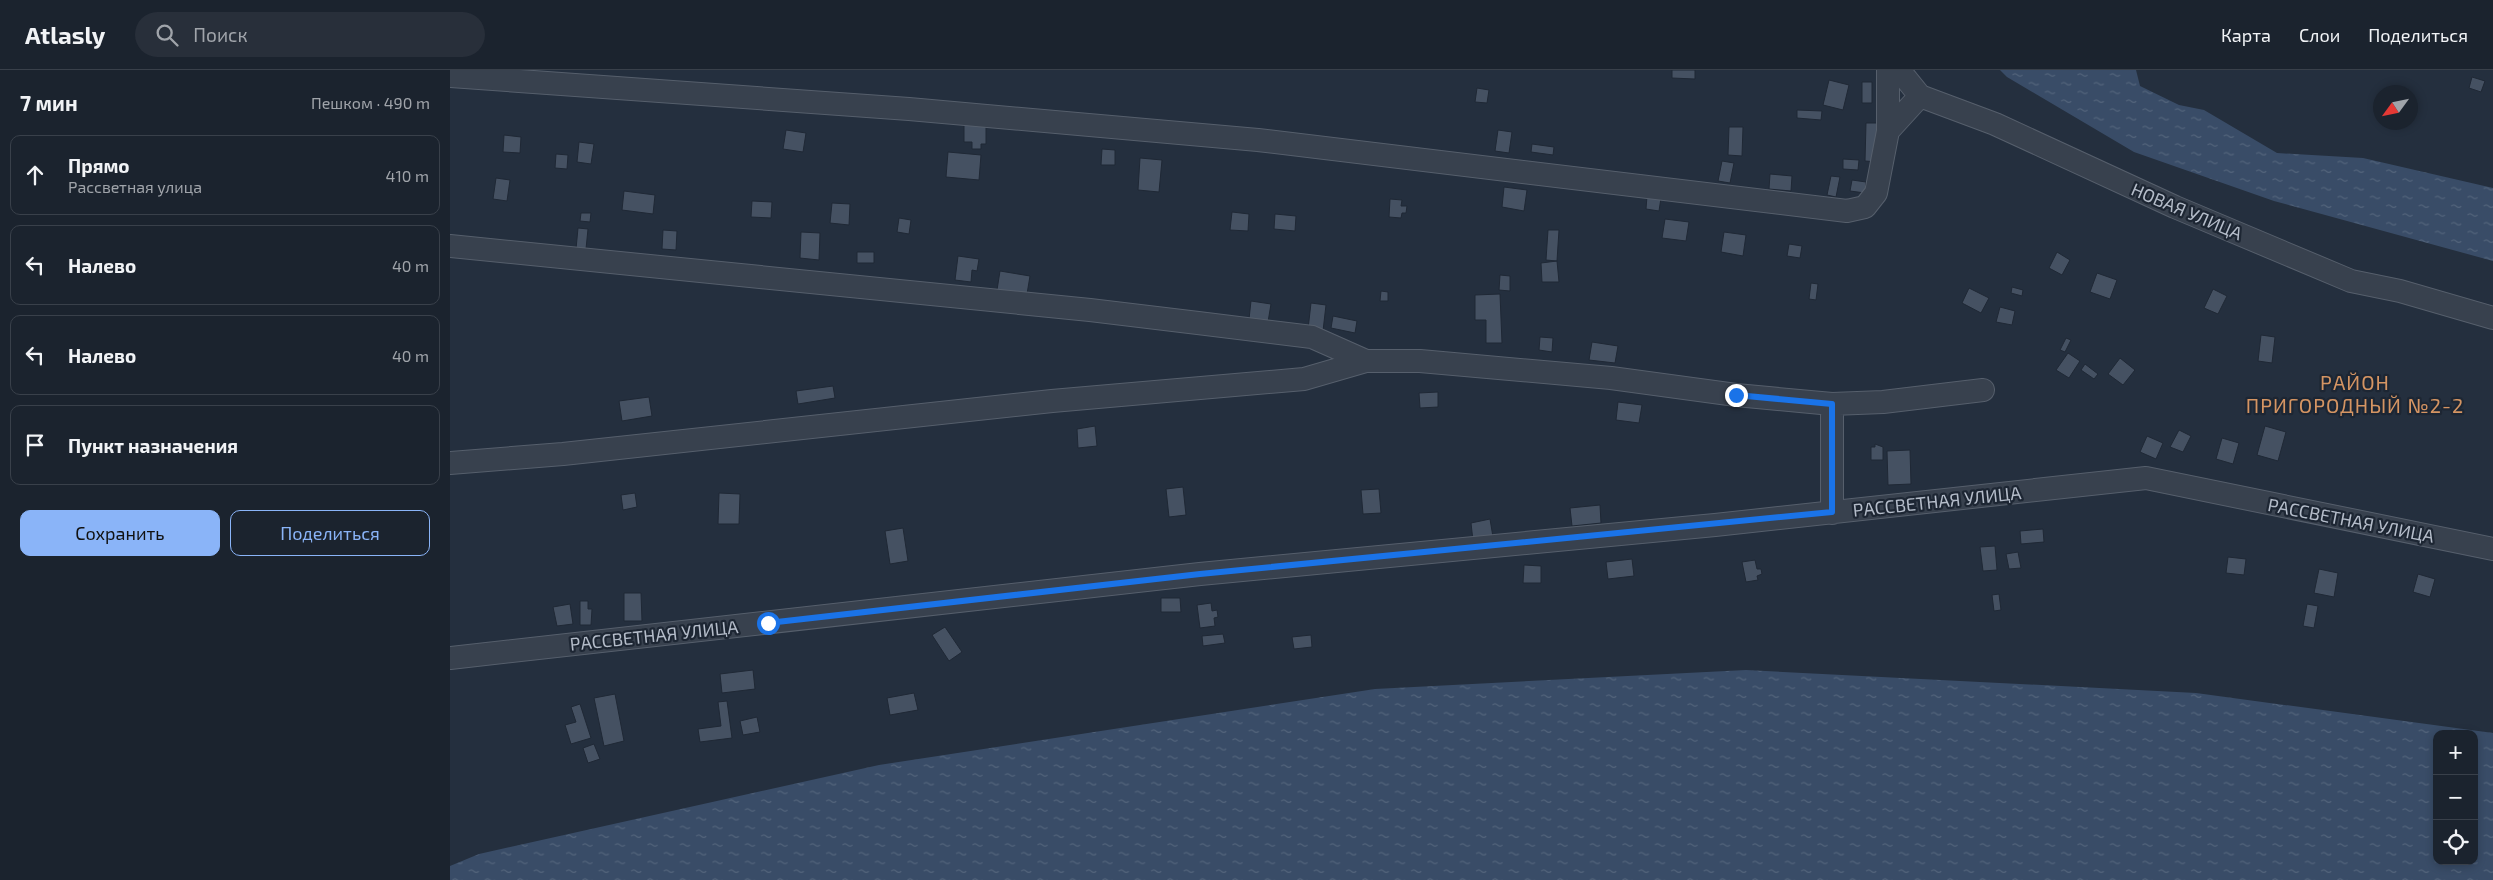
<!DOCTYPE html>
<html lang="ru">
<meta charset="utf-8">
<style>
:root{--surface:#1b232e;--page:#282f3a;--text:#f1f3f6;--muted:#a0a4aa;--line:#39404a;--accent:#8ab4f8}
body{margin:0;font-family:"Exo 2",sans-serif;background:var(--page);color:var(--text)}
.controls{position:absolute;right:15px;bottom:15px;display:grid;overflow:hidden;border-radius:10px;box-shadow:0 2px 8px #0003}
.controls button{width:45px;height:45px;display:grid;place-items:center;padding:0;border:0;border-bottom:1px solid var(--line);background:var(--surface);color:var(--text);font:25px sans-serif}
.compass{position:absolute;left:1923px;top:15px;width:45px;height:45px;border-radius:50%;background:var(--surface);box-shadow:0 2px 8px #0003;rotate:237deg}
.stop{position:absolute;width:15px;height:15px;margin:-11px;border:4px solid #1a73e8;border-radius:50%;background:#fff}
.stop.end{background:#1a73e8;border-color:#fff;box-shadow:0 1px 5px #0008}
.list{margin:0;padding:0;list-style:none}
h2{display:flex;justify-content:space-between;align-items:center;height:65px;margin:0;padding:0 20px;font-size:21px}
h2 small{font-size:16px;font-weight:400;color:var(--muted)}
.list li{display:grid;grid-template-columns:32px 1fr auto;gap:15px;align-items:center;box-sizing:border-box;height:80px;margin:0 10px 10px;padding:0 10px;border:1px solid var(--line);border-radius:10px}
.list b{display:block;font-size:19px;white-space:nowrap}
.list p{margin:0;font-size:16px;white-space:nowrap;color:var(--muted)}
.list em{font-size:16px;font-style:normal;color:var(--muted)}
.actions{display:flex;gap:10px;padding:15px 20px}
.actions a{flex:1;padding:11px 0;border:1px solid var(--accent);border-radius:10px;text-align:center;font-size:18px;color:var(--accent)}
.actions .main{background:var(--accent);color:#111}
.icon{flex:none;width:28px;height:28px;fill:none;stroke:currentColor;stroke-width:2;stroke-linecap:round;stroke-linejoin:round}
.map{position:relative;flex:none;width:2043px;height:810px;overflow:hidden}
header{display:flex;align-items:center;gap:30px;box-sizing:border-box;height:70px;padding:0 25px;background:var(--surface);border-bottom:1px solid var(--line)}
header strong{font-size:24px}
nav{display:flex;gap:28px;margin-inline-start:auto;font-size:18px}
.search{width:350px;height:45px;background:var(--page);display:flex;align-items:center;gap:12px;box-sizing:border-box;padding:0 18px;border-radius:28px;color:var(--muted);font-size:19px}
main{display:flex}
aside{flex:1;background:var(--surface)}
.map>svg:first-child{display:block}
.water{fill:url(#water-ripples);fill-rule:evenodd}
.building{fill:#455162;stroke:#1f2835}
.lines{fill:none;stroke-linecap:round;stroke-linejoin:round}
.minor-casing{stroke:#565f6c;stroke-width:24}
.minor{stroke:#38414e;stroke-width:22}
.route{stroke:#1a73e8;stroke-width:6}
.labels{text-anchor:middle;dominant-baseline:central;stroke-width:4.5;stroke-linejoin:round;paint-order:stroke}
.street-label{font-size:18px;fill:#b4bcc9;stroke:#1d2633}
.quarter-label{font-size:20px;letter-spacing:1px;fill:#d59563;stroke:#1d2633}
</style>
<header>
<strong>Atlasly</strong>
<div class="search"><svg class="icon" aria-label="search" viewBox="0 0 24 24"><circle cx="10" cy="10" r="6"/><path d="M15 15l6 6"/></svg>Поиск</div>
<nav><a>Карта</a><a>Слои</a><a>Поделиться</a></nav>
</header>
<main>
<aside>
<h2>7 мин<small>Пешком · 490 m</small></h2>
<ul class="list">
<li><svg class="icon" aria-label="ahead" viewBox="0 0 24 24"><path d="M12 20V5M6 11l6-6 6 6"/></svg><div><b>Прямо</b><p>Рассветная улица</p></div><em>410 m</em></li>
<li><svg class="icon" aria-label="left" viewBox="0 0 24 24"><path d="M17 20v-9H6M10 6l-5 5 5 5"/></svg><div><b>Налево</b></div><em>40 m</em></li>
<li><svg class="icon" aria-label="left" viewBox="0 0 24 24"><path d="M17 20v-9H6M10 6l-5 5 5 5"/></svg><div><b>Налево</b></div><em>40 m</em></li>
<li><svg class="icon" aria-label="arrive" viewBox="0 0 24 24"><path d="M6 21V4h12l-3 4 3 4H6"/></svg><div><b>Пункт назначения</b></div></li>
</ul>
<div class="actions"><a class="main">Сохранить</a><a>Поделиться</a></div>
</aside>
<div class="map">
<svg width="2043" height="810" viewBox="0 0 2043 810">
<defs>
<pattern id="water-ripples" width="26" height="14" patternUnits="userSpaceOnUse" patternTransform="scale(1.25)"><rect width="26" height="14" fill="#394c67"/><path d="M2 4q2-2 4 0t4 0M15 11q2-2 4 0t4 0" fill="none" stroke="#53647b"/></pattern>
</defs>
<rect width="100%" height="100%" fill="#242f3e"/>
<!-- water -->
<path class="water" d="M 1550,0 L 1686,0 L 1690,16 L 1729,35 L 1754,40 L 1827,83 L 1913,88 L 2043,118 L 2043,191 L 1824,131 L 1684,82 L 1557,7 Z
M 1296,600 L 1746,623 L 2043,663 L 2043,810 L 0,810 L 0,796 L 29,784 L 429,695 L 925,619 ZM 1987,664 L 2024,664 L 2024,791 L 1987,791 Z"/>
<!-- building -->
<path class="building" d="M 1222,0 L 1245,0 L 1245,9 L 1222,8 Z
M 2022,7 L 2035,11 L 2031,22 L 2019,18 Z
M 1379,10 L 1399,15 L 1393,40 L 1373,35 Z
M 1412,12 L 1422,12 L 1422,33 L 1412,33 Z
M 1027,18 L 1039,20 L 1037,33 L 1025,32 Z
M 1347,40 L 1372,41 L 1371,50 L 1347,48 Z
M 1416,53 L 1429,53 L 1428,92 L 1415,91 Z
M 514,55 L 536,55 L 536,74 L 531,74 L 531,79 L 522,79 L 522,72 L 514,72 Z
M 1279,57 L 1293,57 L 1292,86 L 1278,85 Z
M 336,60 L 356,63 L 353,82 L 333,79 Z
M 1048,60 L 1062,62 L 1059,83 L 1045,81 Z
M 54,65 L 71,67 L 70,83 L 53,82 Z
M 129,72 L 144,74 L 141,94 L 127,92 Z
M 1082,74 L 1104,77 L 1103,85 L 1081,82 Z
M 652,79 L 665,80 L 665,95 L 651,95 Z
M 498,82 L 531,85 L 529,110 L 496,107 Z
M 106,84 L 118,85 L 117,99 L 105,98 Z
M 690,88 L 712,90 L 709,122 L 688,120 Z
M 1393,89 L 1409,90 L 1408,100 L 1393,99 Z
M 1272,91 L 1284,93 L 1280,113 L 1268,111 Z
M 1320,104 L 1342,106 L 1341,121 L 1319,119 Z
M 1381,106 L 1390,107 L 1386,127 L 1377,125 Z
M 46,108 L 60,110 L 57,131 L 43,129 Z
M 1402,110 L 1416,112 L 1415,123 L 1400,121 Z
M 1054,117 L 1077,120 L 1074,141 L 1052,137 Z
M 174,121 L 205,125 L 203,144 L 172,140 Z
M 1197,126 L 1211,128 L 1209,141 L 1196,139 Z
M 940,129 L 952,130 L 951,136 L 957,136 L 956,143 L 952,143 L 951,148 L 939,147 Z
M 302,131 L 322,132 L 321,148 L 301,147 Z
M 382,133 L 400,134 L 399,155 L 380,153 Z
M 782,142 L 799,144 L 798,161 L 780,160 Z
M 131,143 L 141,143 L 140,152 L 130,151 Z
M 825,144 L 846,146 L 845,161 L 824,159 Z
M 449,148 L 461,150 L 459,164 L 447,162 Z
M 1215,149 L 1239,152 L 1236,171 L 1212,168 Z
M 128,158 L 138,159 L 136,179 L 126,179 Z
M 213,160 L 227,161 L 226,180 L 212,179 Z
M 1098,160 L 1109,160 L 1107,191 L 1096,190 Z
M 351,162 L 370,163 L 369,190 L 350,188 Z
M 1274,162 L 1296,165 L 1293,186 L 1271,182 Z
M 1339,174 L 1352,176 L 1350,188 L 1337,186 Z
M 407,182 L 424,182 L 424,193 L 407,193 Z
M 1607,182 L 1620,190 L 1612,205 L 1599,198 Z
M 508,186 L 529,189 L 527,201 L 522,200 L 521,212 L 505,210 Z
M 1107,191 L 1109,212 L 1092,212 L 1091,193 Z
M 550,201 L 580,206 L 577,224 L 547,220 Z
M 1647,203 L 1667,210 L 1660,229 L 1640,222 Z
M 1050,205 L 1060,206 L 1060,221 L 1049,220 Z
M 1361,213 L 1368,214 L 1366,230 L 1359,229 Z
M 1562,217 L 1573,220 L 1572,226 L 1561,223 Z
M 1519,218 L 1539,228 L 1531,243 L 1512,233 Z
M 1763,219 L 1777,226 L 1768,244 L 1754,238 Z
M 931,221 L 938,222 L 938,231 L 930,231 Z
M 1050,224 L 1052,273 L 1036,273 L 1036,250 L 1025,250 L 1025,225 Z
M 801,231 L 821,234 L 818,252 L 799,249 Z
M 861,233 L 876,235 L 873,261 L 858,259 Z
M 1550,237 L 1565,241 L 1562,255 L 1546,252 Z
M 883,246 L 907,251 L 905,263 L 881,258 Z
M 1811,265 L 1825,267 L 1822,293 L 1808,291 Z
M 1090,267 L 1103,268 L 1102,282 L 1089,280 Z
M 1616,268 L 1621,270 L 1615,282 L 1610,280 Z
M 1142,272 L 1168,276 L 1165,293 L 1139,290 Z
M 1618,283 L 1630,291 L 1619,308 L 1606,300 Z
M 1670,288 L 1685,300 L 1673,315 L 1658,304 Z
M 1635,294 L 1648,304 L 1644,309 L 1631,300 Z
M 383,316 L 385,328 L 348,334 L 346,321 Z
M 988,322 L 988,337 L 970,338 L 969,323 Z
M 199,327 L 202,346 L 172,351 L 169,331 Z
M 1168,332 L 1192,335 L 1189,353 L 1166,350 Z
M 645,356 L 647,376 L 628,378 L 627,359 Z
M 1815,356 L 1836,362 L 1828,391 L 1807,385 Z
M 1729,360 L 1741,366 L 1733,382 L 1720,377 Z
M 1697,366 L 1713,373 L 1706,389 L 1690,382 Z
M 1772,368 L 1789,373 L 1783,394 L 1766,389 Z
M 1425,374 L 1433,377 L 1433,390 L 1421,390 L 1421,377 L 1425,377 Z
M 1460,380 L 1461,414 L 1438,415 L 1437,381 Z
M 733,417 L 736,445 L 719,447 L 716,419 Z
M 929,419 L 931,443 L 913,444 L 911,420 Z
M 185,423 L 187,437 L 173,440 L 171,425 Z
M 269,423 L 290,424 L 289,454 L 268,454 Z
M 1150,435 L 1151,453 L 1122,456 L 1120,438 Z
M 1040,449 L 1043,467 L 1023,471 L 1021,453 Z
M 453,458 L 458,491 L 440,494 L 435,461 Z
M 1593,459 L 1594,472 L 1571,474 L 1570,461 Z
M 1545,476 L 1547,500 L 1533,501 L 1530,477 Z
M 1568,482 L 1571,498 L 1559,499 L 1556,484 Z
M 1778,487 L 1796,489 L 1794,505 L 1776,503 Z
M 1182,489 L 1184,506 L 1158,509 L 1156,492 Z
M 1305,490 L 1307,499 L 1311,499 L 1312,504 L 1307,506 L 1308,510 L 1296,512 L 1292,492 Z
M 1074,495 L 1091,496 L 1091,513 L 1073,513 Z
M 1869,499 L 1888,503 L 1884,527 L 1864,523 Z
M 1968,504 L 1985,509 L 1980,527 L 1963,522 Z
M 174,523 L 191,523 L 192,551 L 174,551 Z
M 1549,524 L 1551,540 L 1544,541 L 1542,525 Z
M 711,528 L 730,528 L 731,542 L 711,542 Z
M 130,531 L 138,531 L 138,539 L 142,539 L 141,555 L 130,555 Z
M 761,533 L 762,541 L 767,540 L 768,547 L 764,548 L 765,556 L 750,558 L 747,535 Z
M 120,534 L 123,554 L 107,556 L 103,537 Z
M 1857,534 L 1868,536 L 1864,558 L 1853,556 Z
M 495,557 L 512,582 L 499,591 L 482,565 Z
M 773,564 L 775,573 L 753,576 L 752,566 Z
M 861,565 L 862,577 L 844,579 L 842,567 Z
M 303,600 L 305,619 L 272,623 L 270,604 Z
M 464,623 L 468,640 L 440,645 L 437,628 Z
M 165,624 L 174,671 L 154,676 L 144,628 Z
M 277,631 L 282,668 L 250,672 L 248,659 L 271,656 L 268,632 Z
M 130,634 L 141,668 L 121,674 L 115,655 L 126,652 L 121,637 Z
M 307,647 L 310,662 L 293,665 L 290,651 Z
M 144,674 L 150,689 L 138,693 L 133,678 Z"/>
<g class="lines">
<defs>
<path id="minor" d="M 1449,0 L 1470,26 L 1545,54 L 1725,137 L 1901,211 L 1950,221 L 2043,248
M 0,6 L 459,39 L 808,70 L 1397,141 L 1415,137 L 1426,123 L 1438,61 L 1470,26
M 1438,61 L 1438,0
M 0,176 L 640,240 L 748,253 L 862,267 L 916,291
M 1382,334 L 1382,443
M 0,393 L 113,384 L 602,331 L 854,309 L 916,291 L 970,291 L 1161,308 L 1286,325 L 1382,334 L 1433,332 L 1533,320
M 0,588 L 750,504 L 1265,455 L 1696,408 L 2043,479"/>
</defs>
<!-- minor casing -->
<use href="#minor" class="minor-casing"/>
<!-- minor -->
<use href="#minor" class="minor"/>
</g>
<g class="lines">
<!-- route -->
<path class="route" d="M 318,553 L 750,504 L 1382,442 L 1382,334 L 1286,325"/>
</g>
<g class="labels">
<!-- street labels -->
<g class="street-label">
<text transform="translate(1737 141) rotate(23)">НОВАЯ УЛИЦА</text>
<text transform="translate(1487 431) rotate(-6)">РАССВЕТНАЯ УЛИЦА</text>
<text transform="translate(1901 450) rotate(11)">РАССВЕТНАЯ УЛИЦА</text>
<text transform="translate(204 565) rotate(-6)">РАССВЕТНАЯ УЛИЦА</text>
</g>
<!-- quarter labels -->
<g class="quarter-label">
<text x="1905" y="312">РАЙОН<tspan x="1905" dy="23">ПРИГОРОДНЫЙ №2-2</tspan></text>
</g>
</g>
</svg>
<div class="controls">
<button>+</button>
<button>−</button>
<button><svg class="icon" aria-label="locate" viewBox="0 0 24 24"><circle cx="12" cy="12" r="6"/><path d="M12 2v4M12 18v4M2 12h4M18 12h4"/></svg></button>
</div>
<svg class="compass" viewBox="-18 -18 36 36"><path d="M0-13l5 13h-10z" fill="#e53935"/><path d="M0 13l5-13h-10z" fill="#a0a4aa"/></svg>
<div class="stop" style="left:318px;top:553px"></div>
<div class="stop end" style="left:1286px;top:325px"></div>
</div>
</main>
